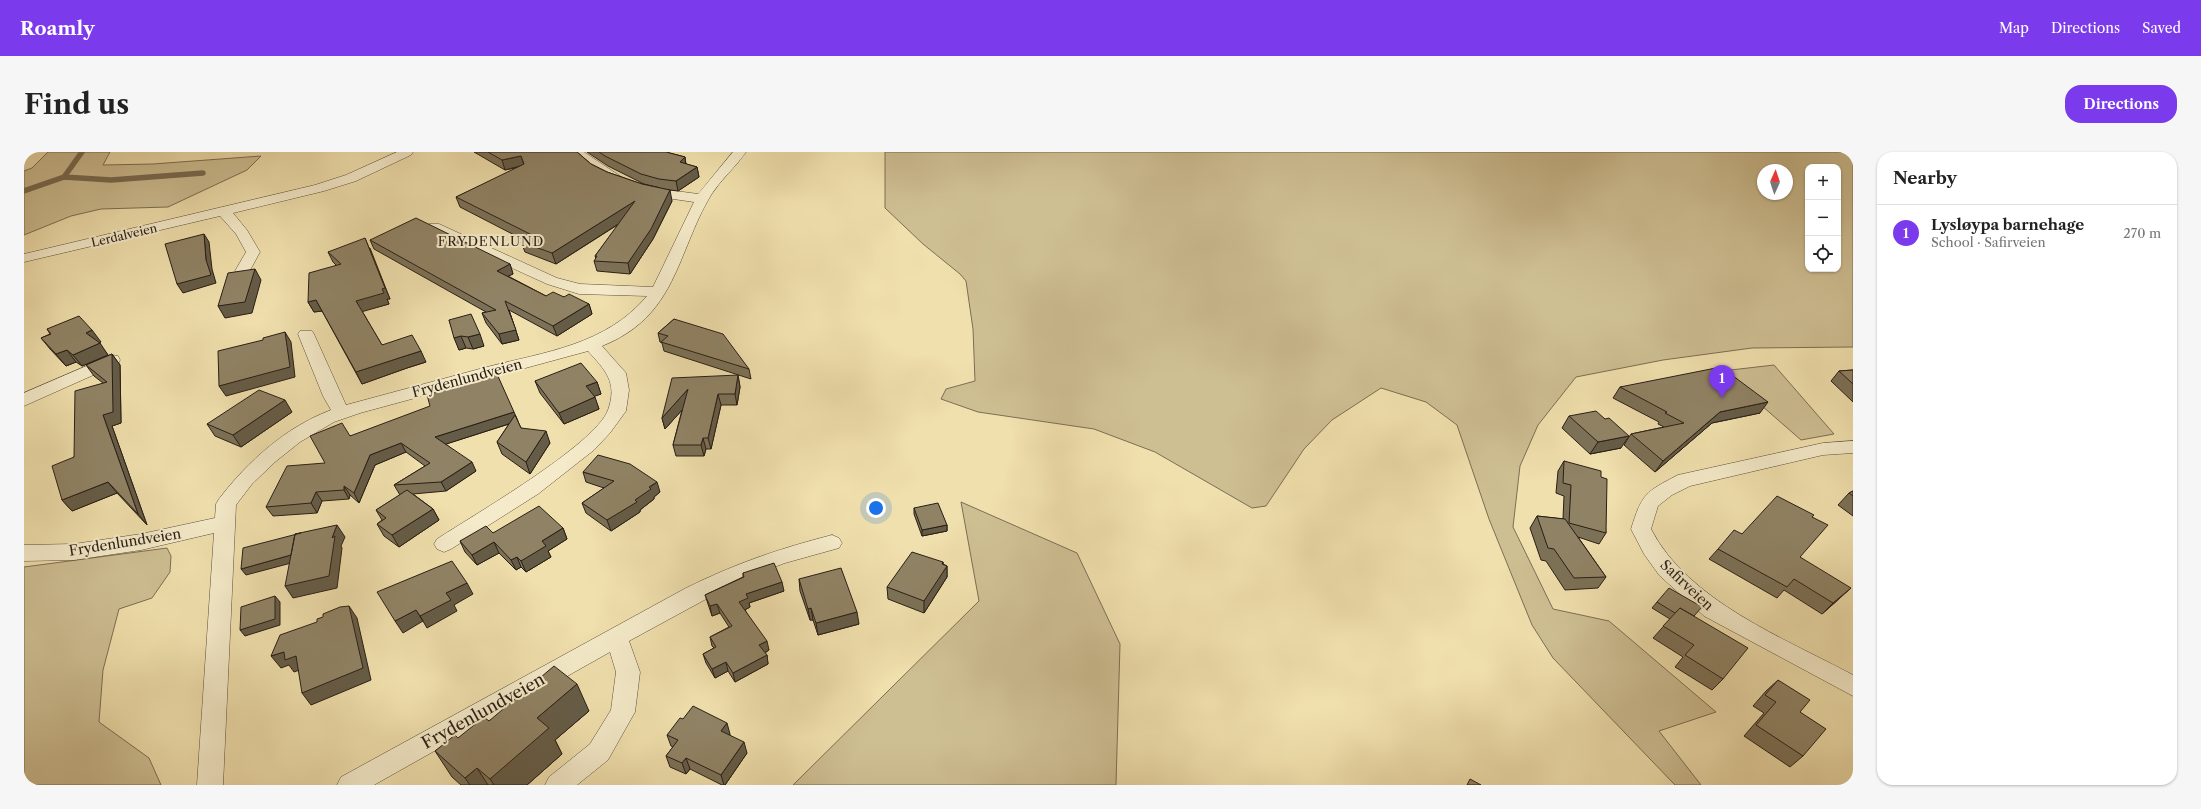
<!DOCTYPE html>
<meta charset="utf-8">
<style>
:root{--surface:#fff;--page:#f6f6f6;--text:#222;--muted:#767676;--line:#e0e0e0;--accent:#7c3aed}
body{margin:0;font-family:"Libre Caslon Text",serif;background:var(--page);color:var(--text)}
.controls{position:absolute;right:12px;top:12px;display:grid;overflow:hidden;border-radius:8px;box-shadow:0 1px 3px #0004}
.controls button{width:36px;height:36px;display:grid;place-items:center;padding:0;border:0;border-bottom:1px solid var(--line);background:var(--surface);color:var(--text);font:20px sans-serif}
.compass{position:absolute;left:1733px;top:12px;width:36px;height:36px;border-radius:50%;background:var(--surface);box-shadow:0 1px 3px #0004;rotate:3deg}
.you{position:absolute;left:852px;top:356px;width:14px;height:14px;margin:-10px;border:3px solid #fff;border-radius:50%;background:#1a73e8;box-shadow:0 0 0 6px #1a73e833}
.badge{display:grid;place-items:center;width:26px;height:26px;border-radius:50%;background:var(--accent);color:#fff;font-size:13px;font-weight:700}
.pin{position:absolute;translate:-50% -33px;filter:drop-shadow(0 1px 2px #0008)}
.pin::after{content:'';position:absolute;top:21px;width:14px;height:12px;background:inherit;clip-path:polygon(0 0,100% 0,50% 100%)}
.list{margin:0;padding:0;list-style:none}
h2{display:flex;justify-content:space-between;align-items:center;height:52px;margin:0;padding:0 16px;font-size:17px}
h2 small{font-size:13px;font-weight:400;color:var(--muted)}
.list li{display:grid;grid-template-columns:26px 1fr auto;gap:12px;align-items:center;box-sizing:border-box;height:56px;padding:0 16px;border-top:1px solid var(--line)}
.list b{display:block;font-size:15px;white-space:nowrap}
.list p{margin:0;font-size:13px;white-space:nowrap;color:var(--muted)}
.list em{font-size:13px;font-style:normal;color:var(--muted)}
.icon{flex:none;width:22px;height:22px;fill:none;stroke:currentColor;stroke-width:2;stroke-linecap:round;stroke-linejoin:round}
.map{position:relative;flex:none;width:1829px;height:633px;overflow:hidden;border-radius:16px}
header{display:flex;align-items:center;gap:24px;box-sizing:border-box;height:56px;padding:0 20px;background:var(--accent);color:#fff}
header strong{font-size:19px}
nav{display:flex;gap:22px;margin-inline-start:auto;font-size:14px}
.intro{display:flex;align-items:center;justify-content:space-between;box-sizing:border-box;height:96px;padding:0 24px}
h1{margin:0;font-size:28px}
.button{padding:10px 18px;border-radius:16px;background:var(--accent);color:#fff;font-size:14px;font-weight:700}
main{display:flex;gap:24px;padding:0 24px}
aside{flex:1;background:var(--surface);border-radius:16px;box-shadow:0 1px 3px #0004}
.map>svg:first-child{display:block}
.green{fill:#cebf93;stroke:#7c6e54;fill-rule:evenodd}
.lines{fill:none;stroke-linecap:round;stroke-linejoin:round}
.stream{stroke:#786b52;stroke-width:5.5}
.minor-casing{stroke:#5b4e3c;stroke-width:1}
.minor{fill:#f5ebca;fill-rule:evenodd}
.wall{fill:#7c7157;stroke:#291e16}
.shaded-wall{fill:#655c47;stroke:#291e16}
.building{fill:#908365;stroke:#291e16}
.labels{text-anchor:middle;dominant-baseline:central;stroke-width:4;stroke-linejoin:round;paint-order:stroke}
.far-street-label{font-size:12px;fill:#291e16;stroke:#f5ebca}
.far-neighbourhood-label{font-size:13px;letter-spacing:1px;fill:#291e16;stroke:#f5ebca}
.street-label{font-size:14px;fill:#291e16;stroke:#f5ebca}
.near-street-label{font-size:17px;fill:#291e16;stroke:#f5ebca}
</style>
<header>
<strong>Roamly</strong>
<nav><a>Map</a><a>Directions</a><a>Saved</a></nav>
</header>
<div class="intro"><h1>Find us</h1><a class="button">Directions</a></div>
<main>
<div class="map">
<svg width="1829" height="633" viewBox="0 0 1829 633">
<rect width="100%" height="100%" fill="#f0e0ad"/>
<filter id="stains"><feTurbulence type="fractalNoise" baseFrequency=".005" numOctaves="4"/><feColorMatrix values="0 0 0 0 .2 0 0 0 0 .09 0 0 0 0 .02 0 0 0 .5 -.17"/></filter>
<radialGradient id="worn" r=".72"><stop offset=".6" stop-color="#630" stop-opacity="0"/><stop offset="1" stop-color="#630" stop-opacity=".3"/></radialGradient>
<!-- green -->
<path class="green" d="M 24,0 L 86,0 L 79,13 L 129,12 L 237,4 L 223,18 L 144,55 L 77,57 L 47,64 L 0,83 L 0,19 L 8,16 Z
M 861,0 L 1829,0 L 1829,195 L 1728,196 L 1639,208 L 1552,225 L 1514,273 L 1496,314 L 1489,375 L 1529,457 L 1585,469 L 1692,560 L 1635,579 L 1677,633 L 1651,633 L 1529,506 L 1508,473 L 1465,367 L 1433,273 L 1402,250 L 1357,236 L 1308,268 L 1280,297 L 1242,354 L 1228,356 L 1131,300 L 1070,277 L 954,260 L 917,247 L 922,237 L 951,229 L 949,177 L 942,129 L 936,122 L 899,92 L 861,56 ZM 1784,15 L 1814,15 L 1814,117 L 1784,117 ZM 1739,18 L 1763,18 L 1763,42 L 1739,42 Z
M 1750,213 L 1810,282 L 1777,288 L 1698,219 Z
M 937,350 L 1053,401 L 1096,492 L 1092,633 L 769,633 L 955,449 Z
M 143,396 L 147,404 L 146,420 L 128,446 L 95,457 L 79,518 L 75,570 L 125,606 L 137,633 L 0,633 L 0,415 Z"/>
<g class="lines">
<!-- stream -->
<path class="stream" d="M 40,25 L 58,0
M 0,39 L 40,25 L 87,28 L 179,21"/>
<defs>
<path id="minor" d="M 373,0 L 389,0 L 387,3 L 332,29 L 300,39 L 209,61 L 223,78 L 236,100 L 224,122 L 214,122 L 211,119 L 222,100 L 212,82 L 196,64 L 0,110 L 0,102 L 291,33 L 322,23 Z
M 547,0 L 560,0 L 602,28 L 595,32 L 590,31 L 552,8 Z
M 709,0 L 722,0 C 712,15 697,27 687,43 C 652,102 653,164 578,194 L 602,221 L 605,238 L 602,259 L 586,281 L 570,298 L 514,342 L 427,397 L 420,400 L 413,397 L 410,392 L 413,387 C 448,364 571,293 584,258 C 594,230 581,218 564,199 L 336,261 L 310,270 L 276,290 L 251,310 L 228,332 L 212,353 L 199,633 L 173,633 L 190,381 L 117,398 L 50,408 L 0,409 L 0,393 L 50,392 L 117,382 L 191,366 L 192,352 L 195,347 C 224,309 262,275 307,258 L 299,244 L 274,182 L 276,179 L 288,179 L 290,182 L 322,253 C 369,240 416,228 463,215 C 521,200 582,193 623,144 L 555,142 L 523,132 L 405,78 L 403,75 L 405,72 L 415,72 L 533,126 L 556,132 L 629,135 L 670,50 L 622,43 L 615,39 L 622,35 L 674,42 Z
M 88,203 L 94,204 L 96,208 L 94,212 L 0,254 L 0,241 Z
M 1829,289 L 1829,301 L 1799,303 L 1666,334 L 1648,343 L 1634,354 L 1627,377 C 1664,449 1760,486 1829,523 L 1829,544 L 1680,464 L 1635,423 L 1620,402 L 1607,377 C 1618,342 1621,340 1654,323 L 1799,291 Z
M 808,383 L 815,386 L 818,391 L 815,396 L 761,411 L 719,427 L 605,489 L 616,520 L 611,560 L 607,567 L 584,608 L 553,633 L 521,633 L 525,625 L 566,592 L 587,558 L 592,520 L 586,500 L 350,633 L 313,633 L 317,625 L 662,436 C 713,411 754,397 808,383 Z"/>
</defs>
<!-- minor casing -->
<use href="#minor" class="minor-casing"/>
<!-- minor -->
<use href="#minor" class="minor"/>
</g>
<!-- wall -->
<path class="wall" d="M 450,0 L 553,0 L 567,12 L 583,20 L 618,32 L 636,36 L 620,32 L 584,14 L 563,0 L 642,0 L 661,5 L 662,12 L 673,15 L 675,25 L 654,39 L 638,37 L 648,49 L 629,87 L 606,122 L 573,119 L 570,109 L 572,107 L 571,104 L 595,72 L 532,112 L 501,100 L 497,90 L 500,88 L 436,55 L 432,45 L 496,15 L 481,18 Z
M 346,88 L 486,112 L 489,122 L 484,124 L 522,144 L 540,145 L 565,152 L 568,162 L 533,184 L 485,158 L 495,188 L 478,192 L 462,171 L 458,161 L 462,160 L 350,97 Z
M 346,96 L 366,147 L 363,147 L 365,152 L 338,159 L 358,193 L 402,210 L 383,216 L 338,232 L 298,159 L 290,160 L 284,150 L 312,113 L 309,110 L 304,100 Z
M 650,167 L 725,217 L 727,227 L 640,199 L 638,191 L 636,190 L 634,181 Z
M 425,168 L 460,194 L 449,197 L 442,196 L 435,198 Z
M 23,177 L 77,190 L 75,191 L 84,203 L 58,214 L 52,210 L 42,214 L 26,197 L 17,186 L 26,182 Z
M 88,202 L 96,213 L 97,271 L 88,274 L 123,373 L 93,341 L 48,359 L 38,348 L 50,305 L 79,231 L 70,224 L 62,213 Z
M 1829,218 L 1829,250 L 1807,229 L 1815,219 Z
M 714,223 L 716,235 L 713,253 L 697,253 L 687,297 L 682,297 L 680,304 L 652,304 L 649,293 L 658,258 L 641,277 L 638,266 Z
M 511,229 L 573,230 L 577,242 L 570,244 L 575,257 L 540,272 L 516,241 Z
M 1596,235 L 1736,261 L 1688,271 L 1631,320 L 1600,293 L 1607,282 L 1640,275 L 1634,272 L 1635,270 L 1589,246 Z
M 268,260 L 217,295 L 191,284 L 183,272 Z
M 491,263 L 497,276 L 526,291 L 506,322 L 478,302 L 473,290 L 485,272 L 422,292 L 452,319 L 422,339 L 389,342 L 409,357 L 415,368 L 375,395 L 360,384 L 353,372 L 358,368 L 352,358 L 376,343 L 370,333 L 401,314 L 382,300 L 351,313 L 335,351 L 326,343 L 325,347 L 298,349 L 293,361 L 249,364 L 242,355 L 301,311 L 326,284 Z
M 1545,264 L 1597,296 L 1566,302 L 1538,276 Z
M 1540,309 L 1577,325 L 1582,381 L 1575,392 L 1554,385 L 1582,425 L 1574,436 L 1541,438 L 1522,409 L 1517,408 L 1506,376 L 1513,364 L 1539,367 L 1540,344 L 1532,341 L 1534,319 Z
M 559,320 L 636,340 L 630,345 L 630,347 L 616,358 L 616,360 L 587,379 L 562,361 L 558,351 L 580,336 L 562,330 Z
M 1829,339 L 1829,364 L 1814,353 L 1825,341 Z
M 890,356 L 923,373 L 923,379 L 898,384 L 890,362 Z
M 1788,365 L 1776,405 L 1816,446 L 1798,462 L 1760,438 L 1753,446 L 1685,407 L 1694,397 L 1718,382 Z
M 539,376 L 543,387 L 524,399 L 527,405 L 502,420 L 497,415 L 492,418 L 475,401 L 453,413 L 441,400 L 436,389 L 469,381 Z
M 919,410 L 919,412 L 923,414 L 923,425 L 900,461 L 864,447 L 863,435 Z
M 719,421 L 760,439 L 725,451 L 726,455 L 721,458 L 745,498 L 741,501 L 743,503 L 744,512 L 711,530 L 704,519 L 691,526 L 682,511 L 679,502 L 690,496 L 688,494 L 686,485 L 705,475 L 696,461 L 688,464 L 681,443 L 719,425 Z
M 775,427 L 835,472 L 794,483 L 789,468 L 786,468 L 776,439 Z
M 1633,450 L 1670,464 L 1699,527 L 1688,538 L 1651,515 L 1659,505 L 1629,486 L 1646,467 L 1628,456 Z
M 1754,528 L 1776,560 L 1779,604 L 1766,615 L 1720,584 L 1740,561 L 1729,554 L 1742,539 Z
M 565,559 L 531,588 L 538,602 L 503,633 L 437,633 L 428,625 L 411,599 L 465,569 Z
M 659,567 L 706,582 L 706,583 L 723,601 L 701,633 L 698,633 L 666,617 L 662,622 L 646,615 L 642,604 L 649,595 L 647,594 L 643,583 Z"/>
<!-- shaded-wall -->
<path class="shaded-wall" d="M 497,4 L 500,13 L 481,18 L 478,8 Z
M 661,5 L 662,15 L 656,10 Z
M 673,15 L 675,25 L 654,39 L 652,29 Z
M 646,38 L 648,49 L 629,87 L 606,122 L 604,111 Z
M 611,49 L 613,60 L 532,112 L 528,101 Z
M 180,82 L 185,90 L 188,117 L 192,131 L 159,141 L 153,132 L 182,108 Z
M 341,86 L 366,147 L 363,147 L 365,152 L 337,160 L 332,149 Z
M 486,112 L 489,122 L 476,128 L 473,119 Z
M 231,117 L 237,128 L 228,161 L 201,166 L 194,154 Z
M 292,148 L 298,159 L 290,160 L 284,150 Z
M 565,152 L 568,162 L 533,184 L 529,174 Z
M 485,158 L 495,188 L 478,192 L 475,182 Z
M 68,178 L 77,190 L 70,192 L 62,181 Z
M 261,180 L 267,190 L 271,225 L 202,244 L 195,234 Z
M 456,182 L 460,194 L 449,197 L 444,185 Z
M 437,184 L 442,196 L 435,198 L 430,186 Z
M 76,191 L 84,203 L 58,214 L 49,203 Z
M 43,198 L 52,210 L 42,214 L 32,202 Z
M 397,199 L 402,210 L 383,216 L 338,232 L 332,220 L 378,205 Z
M 88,202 L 96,213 L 97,271 L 88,274 L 123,373 L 114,362 L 79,263 Z
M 714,223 L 716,235 L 713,253 L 711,242 Z
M 573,230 L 577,242 L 566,246 L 562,234 Z
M 664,237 L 667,248 L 641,277 L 638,266 Z
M 694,242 L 697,253 L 687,297 L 684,286 Z
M 571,245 L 575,257 L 540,272 L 535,261 Z
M 261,248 L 268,260 L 217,295 L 209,283 Z
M 1744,250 L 1736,261 L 1688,271 L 1631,320 L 1639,309 L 1696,260 Z
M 490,260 L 494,269 L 416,294 L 411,285 Z
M 522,279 L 526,291 L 506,322 L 502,310 Z
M 1605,284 L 1597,296 L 1566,302 L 1574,290 Z
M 679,286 L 682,297 L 680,304 L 677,293 Z
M 377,291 L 382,300 L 351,313 L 335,351 L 330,341 L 346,303 Z
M 448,310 L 452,319 L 422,339 L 417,330 Z
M 84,330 L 93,341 L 48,359 L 38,348 Z
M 633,330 L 636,340 L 630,345 L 630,347 L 616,358 L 616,360 L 587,379 L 583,368 Z
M 320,334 L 326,343 L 325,347 L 320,338 Z
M 292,340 L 298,349 L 293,361 L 287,351 Z
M 409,357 L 415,368 L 375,395 L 368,383 Z
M 313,373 L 321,385 L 317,394 L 318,396 L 313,436 L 269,446 L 261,434 L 308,386 Z
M 923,373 L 923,379 L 898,384 L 898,378 Z
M 539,376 L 543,387 L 524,399 L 527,405 L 502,420 L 497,409 L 518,389 Z
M 470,390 L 475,401 L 453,413 L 448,403 Z
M 267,403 L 271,410 L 222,423 L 217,417 Z
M 493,405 L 497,415 L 492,418 L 487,408 Z
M 919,410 L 919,419 L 923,414 L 923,425 L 900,461 L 900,449 Z
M 758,430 L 760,439 L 725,451 L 726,455 L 717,460 L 715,450 L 722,442 Z
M 443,431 L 449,442 L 430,453 L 433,459 L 403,476 L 396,464 L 422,441 Z
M 1827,436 L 1816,446 L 1798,462 L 1809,451 Z
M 251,444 L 256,450 L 256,473 L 221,484 L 216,478 Z
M 693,452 L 696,461 L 688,464 L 686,454 Z
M 325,454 L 333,466 L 347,528 L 287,553 L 278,541 Z
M 787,456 L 789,468 L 786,468 L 784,457 Z
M 392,458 L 399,469 L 379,481 L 371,469 Z
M 833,460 L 835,472 L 794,483 L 792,471 Z
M 743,489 L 745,498 L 737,503 L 735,493 Z
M 260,500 L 272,504 L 281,516 L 270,520 L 265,513 L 257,516 L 247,504 Z
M 743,503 L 744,512 L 711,530 L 709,521 Z
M 702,510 L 704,519 L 691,526 L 688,517 Z
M 553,532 L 565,559 L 531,588 L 538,602 L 503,633 L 470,633 L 466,627 L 513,566 Z
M 703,571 L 706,582 L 700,590 L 697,579 Z
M 720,590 L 723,601 L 701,633 L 700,633 L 697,623 Z
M 662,606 L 666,617 L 662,622 L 658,611 Z
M 453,616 L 464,633 L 446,633 L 441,626 Z"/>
<!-- building -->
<path class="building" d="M 464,0 L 553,0 L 567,12 L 583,20 L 618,32 L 646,38 L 627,77 L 604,111 L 570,109 L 573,104 L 571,104 L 611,49 L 528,101 L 497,90 L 508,83 L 432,45 L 500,12 L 497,4 L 478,8 Z
M 575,0 L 642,0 L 661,5 L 656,10 L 673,15 L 652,29 L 635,27 L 617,22 L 581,4 Z
M 392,66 L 486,112 L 473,119 L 522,144 L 529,140 L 540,145 L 545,142 L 565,152 L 529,174 L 481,149 L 492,178 L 475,182 L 458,161 L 472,158 L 346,88 Z
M 180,82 L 182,108 L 187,123 L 153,132 L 141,92 Z
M 341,86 L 361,136 L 358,137 L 360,141 L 332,149 L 358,193 L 388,183 L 397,199 L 378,205 L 332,220 L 292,148 L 284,150 L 285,121 L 317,112 L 304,100 Z
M 231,117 L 221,150 L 194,154 L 204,121 Z
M 447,162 L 456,182 L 444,185 L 437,184 L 430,186 L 425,168 Z
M 55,164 L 68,178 L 62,181 L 76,191 L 49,203 L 43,198 L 32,202 L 17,186 L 27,182 L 23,177 Z
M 650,167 L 699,182 L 725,217 L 637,190 L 644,184 L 634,181 Z
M 261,180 L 266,215 L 195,234 L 194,199 L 239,188 L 239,186 Z
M 88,202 L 89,260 L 79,263 L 114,362 L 84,330 L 38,348 L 28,314 L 50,305 L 51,239 L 83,230 L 62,213 Z
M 557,211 L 573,230 L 562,234 L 571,245 L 535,261 L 511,229 Z
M 1697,215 L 1744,250 L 1696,260 L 1639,309 L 1607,282 L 1660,271 L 1641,261 L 1643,260 L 1596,235 Z
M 1829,218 L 1829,232 L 1815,219 Z
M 473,222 L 490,260 L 411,285 L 448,310 L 417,330 L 370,333 L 406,311 L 377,291 L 346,303 L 330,341 L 320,334 L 320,338 L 292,340 L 287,351 L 242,355 L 263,314 L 301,311 L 286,284 L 318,271 L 326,284 L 406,254 L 403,243 Z
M 714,223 L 711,242 L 694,242 L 684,286 L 679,286 L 677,293 L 649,293 L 664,237 L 638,266 L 648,226 Z
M 235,238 L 261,248 L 209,283 L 183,272 Z
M 1572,259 L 1581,267 L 1585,266 L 1605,284 L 1574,290 L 1545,264 Z
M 491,263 L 497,276 L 522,279 L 502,310 L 473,290 Z
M 574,303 L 606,312 L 633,330 L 625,335 L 627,337 L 611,348 L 613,350 L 583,368 L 558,351 L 590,329 L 559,320 Z
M 1540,309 L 1577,319 L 1577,325 L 1583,327 L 1582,381 L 1545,371 L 1547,333 L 1539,331 Z
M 383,338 L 409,357 L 368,383 L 353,372 L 362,366 L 352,358 Z
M 1829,339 L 1829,344 L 1825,341 Z
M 1753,344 L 1790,363 L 1788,365 L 1804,373 L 1776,405 L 1827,436 L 1809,451 L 1770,427 L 1763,435 L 1694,397 L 1710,378 L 1718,382 Z
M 914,351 L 923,373 L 898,378 L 890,356 Z
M 515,354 L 539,376 L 518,389 L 522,394 L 497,409 L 493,405 L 487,408 L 470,390 L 448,403 L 436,389 L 462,374 L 469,381 Z
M 1513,364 L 1541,367 L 1582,425 L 1550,426 L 1530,397 L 1524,396 Z
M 313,373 L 308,386 L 311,384 L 305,424 L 261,434 L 271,382 Z
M 277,381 L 271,382 L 267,403 L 217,417 L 219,396 Z
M 888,400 L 919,410 L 918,412 L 923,414 L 900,449 L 863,435 Z
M 428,409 L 443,431 L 422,441 L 427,448 L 396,464 L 392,458 L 371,469 L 353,440 Z
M 750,411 L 758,430 L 722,442 L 724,446 L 715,450 L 743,489 L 735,493 L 743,503 L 709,521 L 702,510 L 688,517 L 679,502 L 692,495 L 686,485 L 708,474 L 693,452 L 686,454 L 681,443 L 720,425 L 719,421 Z
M 817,416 L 833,460 L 792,471 L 787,456 L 784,457 L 775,427 Z
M 1645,436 L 1678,455 L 1670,464 L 1656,456 L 1651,461 L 1633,450 Z
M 251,444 L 251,467 L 216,478 L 217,455 Z
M 325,454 L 339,516 L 278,541 L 272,504 L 261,508 L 260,500 L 247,504 L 256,483 L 293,470 L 293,467 L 299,465 L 299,462 L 316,455 Z
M 1656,456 L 1724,496 L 1699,527 L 1661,503 L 1670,493 L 1639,474 Z
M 530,514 L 553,532 L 513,566 L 525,576 L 466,627 L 453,616 L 441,626 L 411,599 L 431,583 L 434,586 L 460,565 L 465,569 Z
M 1754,528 L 1786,548 L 1776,560 L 1802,577 L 1779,604 L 1732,573 L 1752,550 L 1741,543 Z
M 669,554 L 703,571 L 697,579 L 720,590 L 697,623 L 662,606 L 658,611 L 642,604 L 654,588 L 643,583 L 656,566 L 659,567 Z
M 1446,627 L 1457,633 L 1443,633 Z"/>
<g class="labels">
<!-- far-street labels -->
<g class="far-street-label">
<text transform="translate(100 83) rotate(-13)">Lerdalveien</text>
</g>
<!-- far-neighbourhood labels -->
<g class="far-neighbourhood-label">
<text x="467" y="89">FRYDENLUND</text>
</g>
<!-- street labels -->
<g class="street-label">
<text transform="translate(443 226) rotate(-15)">Frydenlundveien</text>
<text transform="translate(101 390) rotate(-9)">Frydenlundveien</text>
<text transform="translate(1663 433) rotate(43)">Safirveien</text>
</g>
<!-- near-street labels -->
<g class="near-street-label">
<text transform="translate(459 559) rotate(-29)">Frydenlundveien</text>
</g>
</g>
<rect width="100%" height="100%" filter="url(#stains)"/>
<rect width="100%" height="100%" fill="url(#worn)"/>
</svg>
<div class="controls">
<button>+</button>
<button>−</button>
<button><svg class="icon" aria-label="locate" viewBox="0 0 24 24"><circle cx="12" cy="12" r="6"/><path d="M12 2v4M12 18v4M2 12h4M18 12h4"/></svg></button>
</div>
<svg class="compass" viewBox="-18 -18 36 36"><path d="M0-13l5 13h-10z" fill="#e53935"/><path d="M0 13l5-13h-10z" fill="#767676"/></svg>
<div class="you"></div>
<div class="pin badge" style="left:1698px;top:246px">1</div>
</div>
<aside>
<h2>Nearby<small></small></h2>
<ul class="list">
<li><span class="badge">1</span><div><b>Lysløypa barnehage</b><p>School · Safirveien</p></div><em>270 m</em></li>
</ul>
</aside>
</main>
